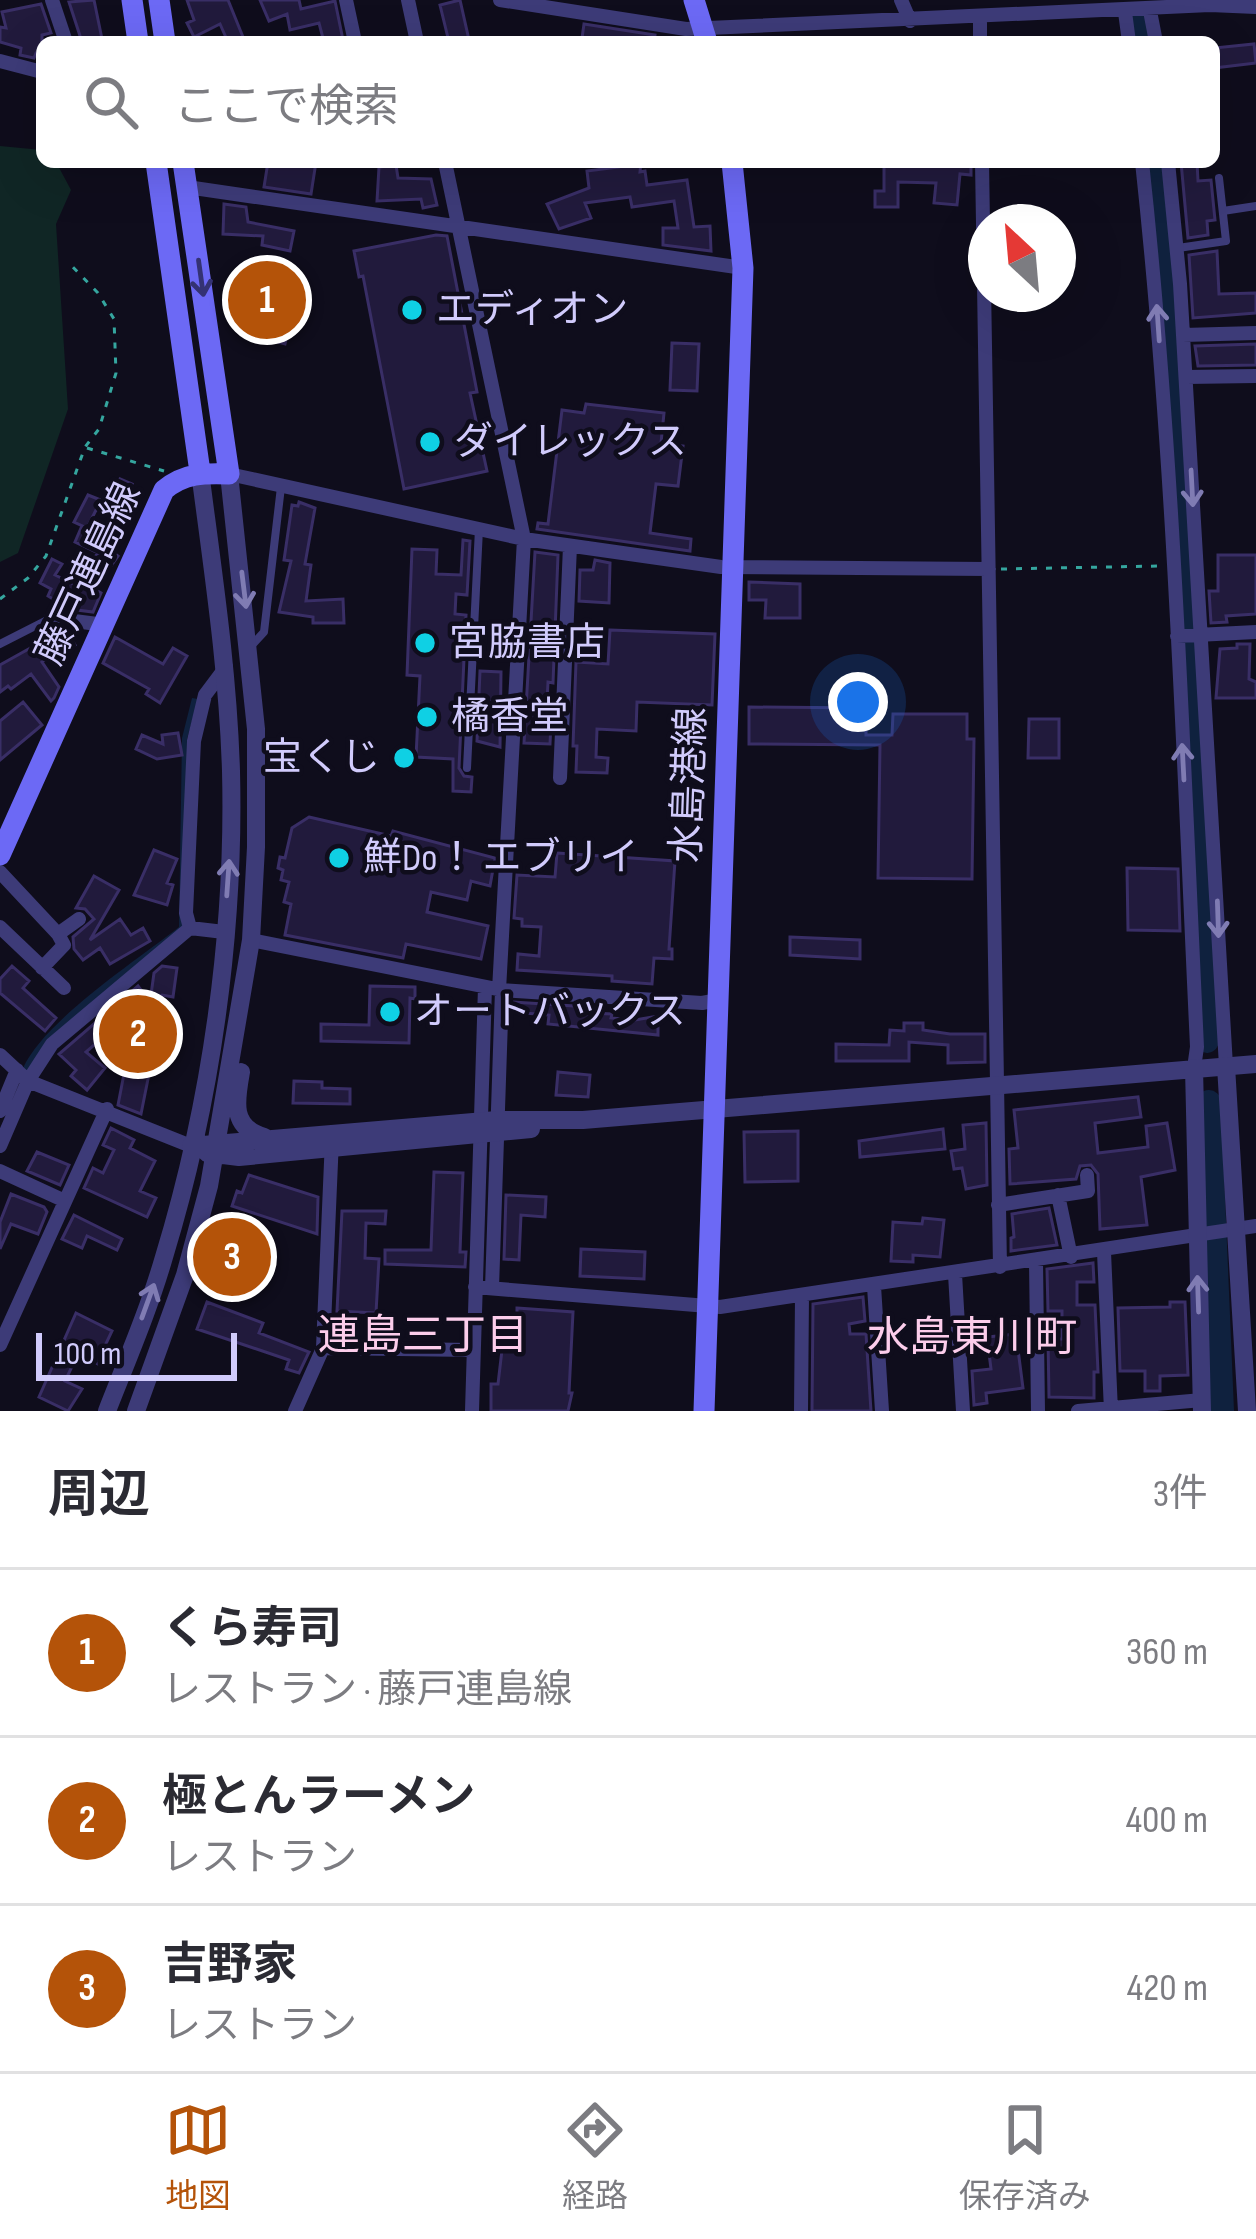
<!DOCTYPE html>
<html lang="ja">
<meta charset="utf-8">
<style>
:root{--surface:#fff;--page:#f7f7f7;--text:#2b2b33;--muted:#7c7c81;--line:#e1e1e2;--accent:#b45309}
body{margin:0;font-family:"Sofia Sans Condensed","Noto Sans JP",sans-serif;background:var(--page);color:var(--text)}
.compass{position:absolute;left:968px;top:204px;width:108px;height:108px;border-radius:50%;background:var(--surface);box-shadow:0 12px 48px #0002;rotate:334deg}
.scale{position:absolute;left:36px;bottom:30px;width:201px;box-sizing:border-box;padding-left:12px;border:6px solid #d1cbfc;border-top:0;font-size:33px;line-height:42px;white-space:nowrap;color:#d1cbfc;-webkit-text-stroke:9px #0f0d1c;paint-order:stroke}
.you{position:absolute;left:858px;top:702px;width:42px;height:42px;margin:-30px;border:9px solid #fff;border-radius:50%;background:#1a73e8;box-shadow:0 0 0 18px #1a73e833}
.badge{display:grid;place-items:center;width:78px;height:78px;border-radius:50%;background:var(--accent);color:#fff;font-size:39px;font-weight:700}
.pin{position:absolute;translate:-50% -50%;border:6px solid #fff;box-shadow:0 3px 12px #0006}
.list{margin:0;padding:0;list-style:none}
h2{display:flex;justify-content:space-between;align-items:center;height:156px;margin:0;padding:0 48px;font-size:51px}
h2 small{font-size:39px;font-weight:400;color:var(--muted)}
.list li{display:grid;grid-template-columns:78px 1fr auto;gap:36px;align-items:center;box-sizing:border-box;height:168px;padding:0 48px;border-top:3px solid var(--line)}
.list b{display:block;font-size:45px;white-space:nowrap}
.list p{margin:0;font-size:39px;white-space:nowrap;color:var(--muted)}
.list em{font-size:39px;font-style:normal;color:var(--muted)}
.icon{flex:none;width:66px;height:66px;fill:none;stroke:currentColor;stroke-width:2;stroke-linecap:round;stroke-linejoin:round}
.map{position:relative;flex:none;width:1256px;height:1411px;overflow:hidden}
.search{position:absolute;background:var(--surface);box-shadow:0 12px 48px #0002;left:36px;right:36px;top:36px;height:132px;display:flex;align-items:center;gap:30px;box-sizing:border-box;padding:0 42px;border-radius:18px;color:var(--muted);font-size:45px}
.sheet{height:660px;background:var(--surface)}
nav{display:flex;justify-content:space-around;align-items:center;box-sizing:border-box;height:168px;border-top:3px solid var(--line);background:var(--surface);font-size:33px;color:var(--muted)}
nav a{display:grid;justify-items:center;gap:6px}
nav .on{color:var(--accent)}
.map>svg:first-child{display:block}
.green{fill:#102625}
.water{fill:#0f213e}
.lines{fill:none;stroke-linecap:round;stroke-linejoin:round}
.stream{stroke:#0f213e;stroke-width:4.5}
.river{stroke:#0f213e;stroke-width:24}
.building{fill:#211a3c;stroke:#392e66;stroke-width:3}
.path{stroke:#35a69f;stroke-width:3;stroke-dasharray:6 9;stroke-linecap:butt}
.service{stroke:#3d3b78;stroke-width:8}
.minor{stroke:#3d3b78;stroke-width:14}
.tertiary{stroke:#3d3b78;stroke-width:18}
.secondary{stroke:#6c69f5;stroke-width:21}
.oneway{stroke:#343273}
.oneway2{stroke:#807cb3}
.poi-dot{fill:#0fd0e4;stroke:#0f0d1c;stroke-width:4.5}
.labels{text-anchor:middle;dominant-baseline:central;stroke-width:9;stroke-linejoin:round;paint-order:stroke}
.poi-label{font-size:39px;fill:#d1cbfc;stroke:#0f0d1c;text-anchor:start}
.street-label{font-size:39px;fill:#d1cbfc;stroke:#0f0d1c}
.neighbourhood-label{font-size:42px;fill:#fccdeb;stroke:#0f0d1c}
</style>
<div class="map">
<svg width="1256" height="1411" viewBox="0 0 1256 1411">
<rect width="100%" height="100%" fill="#0f0d1c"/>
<!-- green -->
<path class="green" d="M 0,146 L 42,150 L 42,162 L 56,162 L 71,190 L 56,224 L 68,409 L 18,553 L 0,562 Z"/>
<!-- water -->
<path class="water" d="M 192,698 L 198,699 L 187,739 L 185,929 L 28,1073 L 23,1068 C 45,1020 136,961 179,927 L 182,738 Z"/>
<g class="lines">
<!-- stream -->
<path class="stream" d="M 1137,19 L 1144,18 L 1147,42
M 1159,162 L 1182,437
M 1207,856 L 1214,1040
M 1218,1101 L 1229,1411"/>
<!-- river -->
<path class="river" d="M 1137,19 L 1139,42
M 1151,162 C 1181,454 1194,748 1207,1041
M 1209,1102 L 1222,1411"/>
</g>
<!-- building -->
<path class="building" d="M 94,0 L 102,39 L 82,42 L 69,2 Z
M 187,0 L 228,0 L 245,42 L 228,42 L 220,24 L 194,37 L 187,23 L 194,20 Z
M 260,0 L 299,0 L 301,9 L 335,1 L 343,40 L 324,42 L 319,23 L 290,30 L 287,14 L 269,21 Z
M 460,0 L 469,40 L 449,42 L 440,5 Z
M 41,4 L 51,33 L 42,35 L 42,55 L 36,53 L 34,58 L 20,55 L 21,48 L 0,42 L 0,27 L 6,28 L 2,12 Z
M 584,24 L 655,35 L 654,42 L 582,38 Z
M 1254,44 L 1256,63 L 1214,68 L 1214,48 Z
M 268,162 L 316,162 L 311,194 L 264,187 Z
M 620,162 L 641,162 L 640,172 L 645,171 L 647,185 L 687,180 L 694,227 L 710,226 L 711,251 L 663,245 L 663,228 L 678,228 L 674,201 L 632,207 L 630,197 L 585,203 L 591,218 L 559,229 L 547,204 L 589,188 L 587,171 L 619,167 Z
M 884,162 L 943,165 L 943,162 L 971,162 L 971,175 L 960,174 L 957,205 L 934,203 L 936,183 L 898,182 L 898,207 L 875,207 L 875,191 L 884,191 Z
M 1181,162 L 1197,162 L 1198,181 L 1211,180 L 1215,220 L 1207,221 L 1208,235 L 1188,238 Z
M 396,165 L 398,178 L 431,179 L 437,205 L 423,208 L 421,199 L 377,201 L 379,167 Z
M 224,204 L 246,207 L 248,222 L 294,231 L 290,251 L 262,245 L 263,236 L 223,234 Z
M 436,235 L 447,236 L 477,392 L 470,393 L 487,471 L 404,489 L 363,276 L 359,277 L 354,251 Z
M 1217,251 L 1219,294 L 1256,293 L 1256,313 L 1193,318 L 1189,255 Z
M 244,279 L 297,290 L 285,344 L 266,339 L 271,317 L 237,310 Z
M 672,343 L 699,344 L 697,391 L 670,390 Z
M 1256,344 L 1256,365 L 1198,366 L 1195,346 Z
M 586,404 L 664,413 L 661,443 L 683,446 L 678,486 L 656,484 L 650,533 L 691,539 L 690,551 L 537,529 L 538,523 L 548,524 L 562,410 L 584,413 Z
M 120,479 L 132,484 L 118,510 L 127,515 L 124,523 L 96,510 L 87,528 L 74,522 L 88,495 L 108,503 Z
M 299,502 L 315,508 L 305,564 L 311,565 L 306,601 L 343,599 L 344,623 L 313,623 L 313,617 L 279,612 L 291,561 L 284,560 L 292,505 L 298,506 Z
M 81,528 L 118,556 L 106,573 L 91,562 L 98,553 L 75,542 Z
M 463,540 L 470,541 L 467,595 L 456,594 L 455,614 L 466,615 L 459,768 L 464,776 L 472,777 L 471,792 L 453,791 L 453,759 L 416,757 L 420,676 L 407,675 L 412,549 L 437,550 L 436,574 L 461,575 Z
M 535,552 L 558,555 L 553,683 L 548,682 L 546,722 L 551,723 L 550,744 L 524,743 Z
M 1218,555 L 1256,555 L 1256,614 L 1226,616 L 1227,622 L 1211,623 L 1209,591 L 1218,591 Z
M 52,559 L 62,564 L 55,575 L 80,587 L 83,583 L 101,593 L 93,612 L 69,609 L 48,596 L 51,589 L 40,583 Z
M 595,560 L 610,563 L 609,603 L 579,601 L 580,570 L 593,570 Z
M 749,582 L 800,584 L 800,618 L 765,618 L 766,600 L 749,600 Z
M 610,630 L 715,634 L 712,705 L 637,702 L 636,731 L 597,729 L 596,757 L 608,758 L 607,773 L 576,772 L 577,746 L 573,746 L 576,662 L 608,664 Z
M 61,631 L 67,631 L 75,645 L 62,653 L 60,649 L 42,662 L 59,687 L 54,698 L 51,701 L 31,674 L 11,689 L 8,686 L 0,692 L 0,665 Z
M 115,637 L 163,664 L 173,648 L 187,656 L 160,703 L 146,694 L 149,689 L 103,663 Z
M 1237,644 L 1250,644 L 1249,679 L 1256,682 L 1256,698 L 1216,698 L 1220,649 L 1237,648 Z
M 480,671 L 501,672 L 500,747 L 477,741 Z
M 23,702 L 42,725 L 0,760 L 0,721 Z
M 749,707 L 866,708 L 866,735 L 892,735 L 893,714 L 967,714 L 967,739 L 974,739 L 972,879 L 878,878 L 880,745 L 749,744 Z
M 1029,719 L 1059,719 L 1059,758 L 1028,758 Z
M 178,733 L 182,755 L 157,759 L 136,749 L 142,735 L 163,744 L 162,735 Z
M 309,817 L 391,836 L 393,831 L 495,858 L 490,886 L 471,881 L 467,900 L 431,892 L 427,912 L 488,926 L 481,959 L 406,944 L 403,958 L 285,935 L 291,904 L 284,902 L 289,882 L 281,880 L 283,870 L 278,868 L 280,857 L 285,858 L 292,828 Z
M 154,850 L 177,859 L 167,883 L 173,885 L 167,905 L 134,895 Z
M 557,853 L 675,861 L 669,949 L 672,949 L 672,959 L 654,958 L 652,984 L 612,981 L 612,976 L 517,970 L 518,954 L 539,956 L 541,927 L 522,926 L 522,919 L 514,918 L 517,875 L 555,877 Z
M 1127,868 L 1178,869 L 1180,931 L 1128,930 Z
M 94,876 L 119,890 L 90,940 L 120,919 L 131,935 L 143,928 L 150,941 L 110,964 L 100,948 L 83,960 L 74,949 L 73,937 L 94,919 L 85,909 L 76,908 Z
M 790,937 L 860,940 L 860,959 L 790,955 Z
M 12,966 L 29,981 L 23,988 L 56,1018 L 45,1031 L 0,993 L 0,979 Z
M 162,966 L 177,968 L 173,997 L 162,995 L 132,1017 L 133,1011 L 86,1052 L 105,1068 L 87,1090 L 71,1076 L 76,1070 L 59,1054 L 138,986 L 150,1002 L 154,973 Z
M 370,986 L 415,987 L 415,999 L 410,998 L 409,1043 L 321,1041 L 321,1024 L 369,1025 Z
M 513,1002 L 589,1007 L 589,1013 L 612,1014 L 611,1018 L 635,1020 L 658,1016 L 658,1035 L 548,1024 L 549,1015 L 513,1012 Z
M 134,1022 L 155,1025 L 153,1069 L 150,1069 L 141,1114 L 118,1105 Z
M 904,1023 L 923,1023 L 923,1030 L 950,1034 L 985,1034 L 985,1062 L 948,1063 L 948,1045 L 909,1042 L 909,1061 L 836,1061 L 836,1044 L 889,1045 L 890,1030 L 904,1031 Z
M 558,1072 L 590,1075 L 588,1097 L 556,1095 Z
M 294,1081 L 322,1082 L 322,1088 L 350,1089 L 350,1104 L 293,1103 Z
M 1138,1097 L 1141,1117 L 1095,1123 L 1098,1153 L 1148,1147 L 1146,1126 L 1167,1123 L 1175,1170 L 1141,1177 L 1147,1225 L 1100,1229 L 1098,1174 L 1091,1165 L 1080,1166 L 1076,1179 L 1010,1184 L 1009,1149 L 1018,1148 L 1014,1110 Z
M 986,1123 L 987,1185 L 966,1189 L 962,1168 L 954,1169 L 951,1151 L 965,1149 L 963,1125 Z
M 111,1128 L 134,1140 L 130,1148 L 155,1161 L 140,1191 L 156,1198 L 147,1217 L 84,1188 L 93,1168 L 103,1173 L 114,1150 L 103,1145 Z
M 943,1129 L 945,1149 L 860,1157 L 859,1141 Z
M 798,1131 L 798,1181 L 745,1182 L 744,1132 Z
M 37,1152 L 69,1165 L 60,1185 L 27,1171 Z
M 434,1172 L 463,1173 L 460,1252 L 466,1252 L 465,1267 L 385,1264 L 385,1250 L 431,1250 Z
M 249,1175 L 318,1197 L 317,1234 L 232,1206 L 237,1191 L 242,1193 Z
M 11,1194 L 44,1207 L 47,1212 L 38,1234 L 11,1224 L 0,1249 L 0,1222 Z
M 506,1195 L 546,1197 L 545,1217 L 521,1215 L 519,1260 L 504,1259 Z
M 1049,1208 L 1057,1245 L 1011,1251 L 1011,1238 L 1014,1237 L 1012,1214 Z
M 342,1211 L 386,1211 L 385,1224 L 366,1223 L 365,1258 L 379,1259 L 376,1313 L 337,1311 Z
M 74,1215 L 122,1239 L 117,1250 L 87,1236 L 82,1248 L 62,1239 Z
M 923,1218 L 944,1220 L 940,1257 L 913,1255 L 913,1262 L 891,1261 L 893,1222 L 922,1224 Z
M 581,1249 L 645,1252 L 644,1279 L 580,1276 Z
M 1093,1263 L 1094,1282 L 1077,1282 L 1077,1305 L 1095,1305 L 1098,1372 L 1094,1372 L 1094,1398 L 1049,1397 L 1048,1339 L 1062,1339 L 1062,1311 L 1048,1311 L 1047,1269 Z
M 863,1297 L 865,1321 L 849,1324 L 850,1334 L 866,1334 L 871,1411 L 812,1411 L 813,1304 Z
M 207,1302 L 263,1323 L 259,1333 L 309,1352 L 299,1373 L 286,1369 L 289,1360 L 197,1329 Z
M 1170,1302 L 1185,1302 L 1188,1375 L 1160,1376 L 1160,1391 L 1145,1391 L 1145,1371 L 1120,1371 L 1118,1308 L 1170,1307 Z
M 517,1308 L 573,1312 L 569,1393 L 572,1393 L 568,1411 L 491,1411 L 491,1384 L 498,1384 L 506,1316 L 517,1316 Z
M 76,1313 L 112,1331 L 102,1352 L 108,1355 L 102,1366 L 78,1354 L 65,1381 L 82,1389 L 68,1411 L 39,1397 Z
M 1016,1334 L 1023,1388 L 986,1393 L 987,1403 L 974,1405 L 972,1371 L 991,1369 L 987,1337 Z"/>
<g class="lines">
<!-- path -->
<path class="path" d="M 87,448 L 164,471
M 1001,569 L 1160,566
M 0,599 L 28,578 L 46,556 L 85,447 L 99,429 L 116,373 L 114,319 L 98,293 L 68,262"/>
<!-- service -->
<path class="service" d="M 1223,211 L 1256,206
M 1178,248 L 1226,241 L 1219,178
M 0,644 L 51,618
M 251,646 L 264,632 L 281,487
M 467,768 L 479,529"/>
<!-- minor -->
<path class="minor" d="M 52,0 L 66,42
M 346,0 L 355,42
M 408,0 L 417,42
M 500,0 L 686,29 L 1210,5 L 1256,7
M 901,0 L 910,21
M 1150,11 L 1156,42
M 1125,12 L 1129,42
M 980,18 L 980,42
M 0,61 L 42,72
M 445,162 L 524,539 L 499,990
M 982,162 L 1000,1267
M 1142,162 C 1174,456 1183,752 1197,1047 L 1194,1068
M 1168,162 L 1180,284 L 1226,1066
M 187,187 L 743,268
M 1183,335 L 1256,333
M 1186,377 L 1256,376
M 229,474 L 524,539 L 721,567 L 989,569
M 51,618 L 105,625
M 1177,636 L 1256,632
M 560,778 L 570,546
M 0,872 L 58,934
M 0,927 L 64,988
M 190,928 L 186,913 L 194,741 L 205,695 L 226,667
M 251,940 L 502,990 L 702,1003 L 718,1000
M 42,968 L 64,945 L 58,934 L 79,919
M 0,1055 L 28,1081 L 191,1146
M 0,1111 L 17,1070
M 0,1146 L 28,1081 L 52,1044 L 190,928 L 224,932
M 0,1171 L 65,1201
M 1058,1195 L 1071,1257
M 998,1205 L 1088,1191 L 1087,1175
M 1104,1252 L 1111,1411
M 1036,1262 L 1038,1411
M 955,1274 L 963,1411
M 874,1286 L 882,1411
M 475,1287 L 720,1307 L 1256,1226
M 492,1288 L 502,990
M 0,1345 L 107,1109
M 323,1348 L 473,1350
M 295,1411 L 323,1348 L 332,1139
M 472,1411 L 485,987
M 801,1411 L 802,1296
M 1078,1411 L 1202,1400"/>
<!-- tertiary -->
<path class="tertiary" d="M 1226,1066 L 1247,1411
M 1194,1068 L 1202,1411
M 241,1072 C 236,1100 230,1127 264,1137
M 191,1146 L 497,1120 L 583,1120 L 1256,1064
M 207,1153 L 239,1157 L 531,1129
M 107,1411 C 127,1360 149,1309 164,1257 C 211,1103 235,933 231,771 C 228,671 213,572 200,472
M 136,1411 L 185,1275 L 209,1186 L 251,940 L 256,847 L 256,729 L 229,474"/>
<!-- secondary -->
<path class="secondary" d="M 132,0 L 138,42
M 159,0 L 165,42
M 694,0 L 707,42
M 156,162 L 200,472
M 0,855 L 164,490 C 184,473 204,473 229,474 L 183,162
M 704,1411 L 743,268 L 732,162"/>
</g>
<!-- one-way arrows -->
<defs><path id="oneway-shaft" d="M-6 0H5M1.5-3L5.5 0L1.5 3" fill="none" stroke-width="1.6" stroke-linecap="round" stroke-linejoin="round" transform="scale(3)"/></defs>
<use class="oneway" href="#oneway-shaft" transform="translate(201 278) rotate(82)"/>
<g class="oneway2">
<use href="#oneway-shaft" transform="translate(1158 323) rotate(-94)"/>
<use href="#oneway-shaft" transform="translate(1192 488) rotate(87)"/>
<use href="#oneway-shaft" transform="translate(244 590) rotate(83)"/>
<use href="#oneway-shaft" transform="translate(1183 762) rotate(-93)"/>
<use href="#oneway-shaft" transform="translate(228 878) rotate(-86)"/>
<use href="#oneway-shaft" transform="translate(1218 919) rotate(88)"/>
<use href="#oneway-shaft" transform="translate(1198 1294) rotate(-92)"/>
<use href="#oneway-shaft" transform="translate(148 1301) rotate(-70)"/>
</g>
<!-- markers -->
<g class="poi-dot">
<circle cx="412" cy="310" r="12"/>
<circle cx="430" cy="442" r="12"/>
<circle cx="425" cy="643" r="12"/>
<circle cx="427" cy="717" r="12"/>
<circle cx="404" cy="758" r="12"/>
<circle cx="339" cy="858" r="12"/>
<circle cx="390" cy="1012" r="12"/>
</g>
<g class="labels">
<!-- poi labels -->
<g class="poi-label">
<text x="436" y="310">エディオン</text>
<text x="454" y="442">ダイレックス</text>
<text x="449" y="643">宮脇書店</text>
<text x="451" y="717">橘香堂</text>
<text x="380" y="758" text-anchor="end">宝くじ</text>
<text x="363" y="858">鮮Do！ エブリイ</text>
<text x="414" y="1012">オートバックス</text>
</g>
<!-- street labels -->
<g class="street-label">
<text transform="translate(89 574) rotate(-65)">藤戸連島線</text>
<text transform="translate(690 785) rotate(-88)">水島港線</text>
</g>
<!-- neighbourhood labels -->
<g class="neighbourhood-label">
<text x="423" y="1336">連島三丁目</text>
<text x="972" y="1338">水島東川町</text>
</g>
</g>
</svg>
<svg class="compass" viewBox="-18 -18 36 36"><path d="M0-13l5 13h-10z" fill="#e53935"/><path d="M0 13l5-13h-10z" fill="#7c7c81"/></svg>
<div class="scale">100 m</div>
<div class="you"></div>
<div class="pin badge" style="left:267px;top:300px">1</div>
<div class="pin badge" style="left:138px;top:1034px">2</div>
<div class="pin badge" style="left:232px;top:1257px">3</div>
<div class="search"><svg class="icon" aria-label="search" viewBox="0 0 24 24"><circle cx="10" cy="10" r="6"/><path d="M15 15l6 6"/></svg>ここで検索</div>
</div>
<section class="sheet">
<h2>周辺<small>3件</small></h2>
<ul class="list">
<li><span class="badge">1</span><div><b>くら寿司</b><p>レストラン · 藤戸連島線</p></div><em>360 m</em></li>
<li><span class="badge">2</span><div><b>極とんラーメン</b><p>レストラン</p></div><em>400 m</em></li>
<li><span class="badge">3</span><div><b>吉野家</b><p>レストラン</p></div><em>420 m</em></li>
</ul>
</section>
<nav>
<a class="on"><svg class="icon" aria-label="map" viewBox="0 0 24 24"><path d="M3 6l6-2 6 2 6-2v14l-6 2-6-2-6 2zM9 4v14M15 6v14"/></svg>地図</a>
<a><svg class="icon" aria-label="directions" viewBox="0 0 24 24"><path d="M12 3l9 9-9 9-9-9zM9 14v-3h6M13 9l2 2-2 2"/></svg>経路</a>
<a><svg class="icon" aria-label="saved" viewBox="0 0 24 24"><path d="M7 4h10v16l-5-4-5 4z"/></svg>保存済み</a>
</nav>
